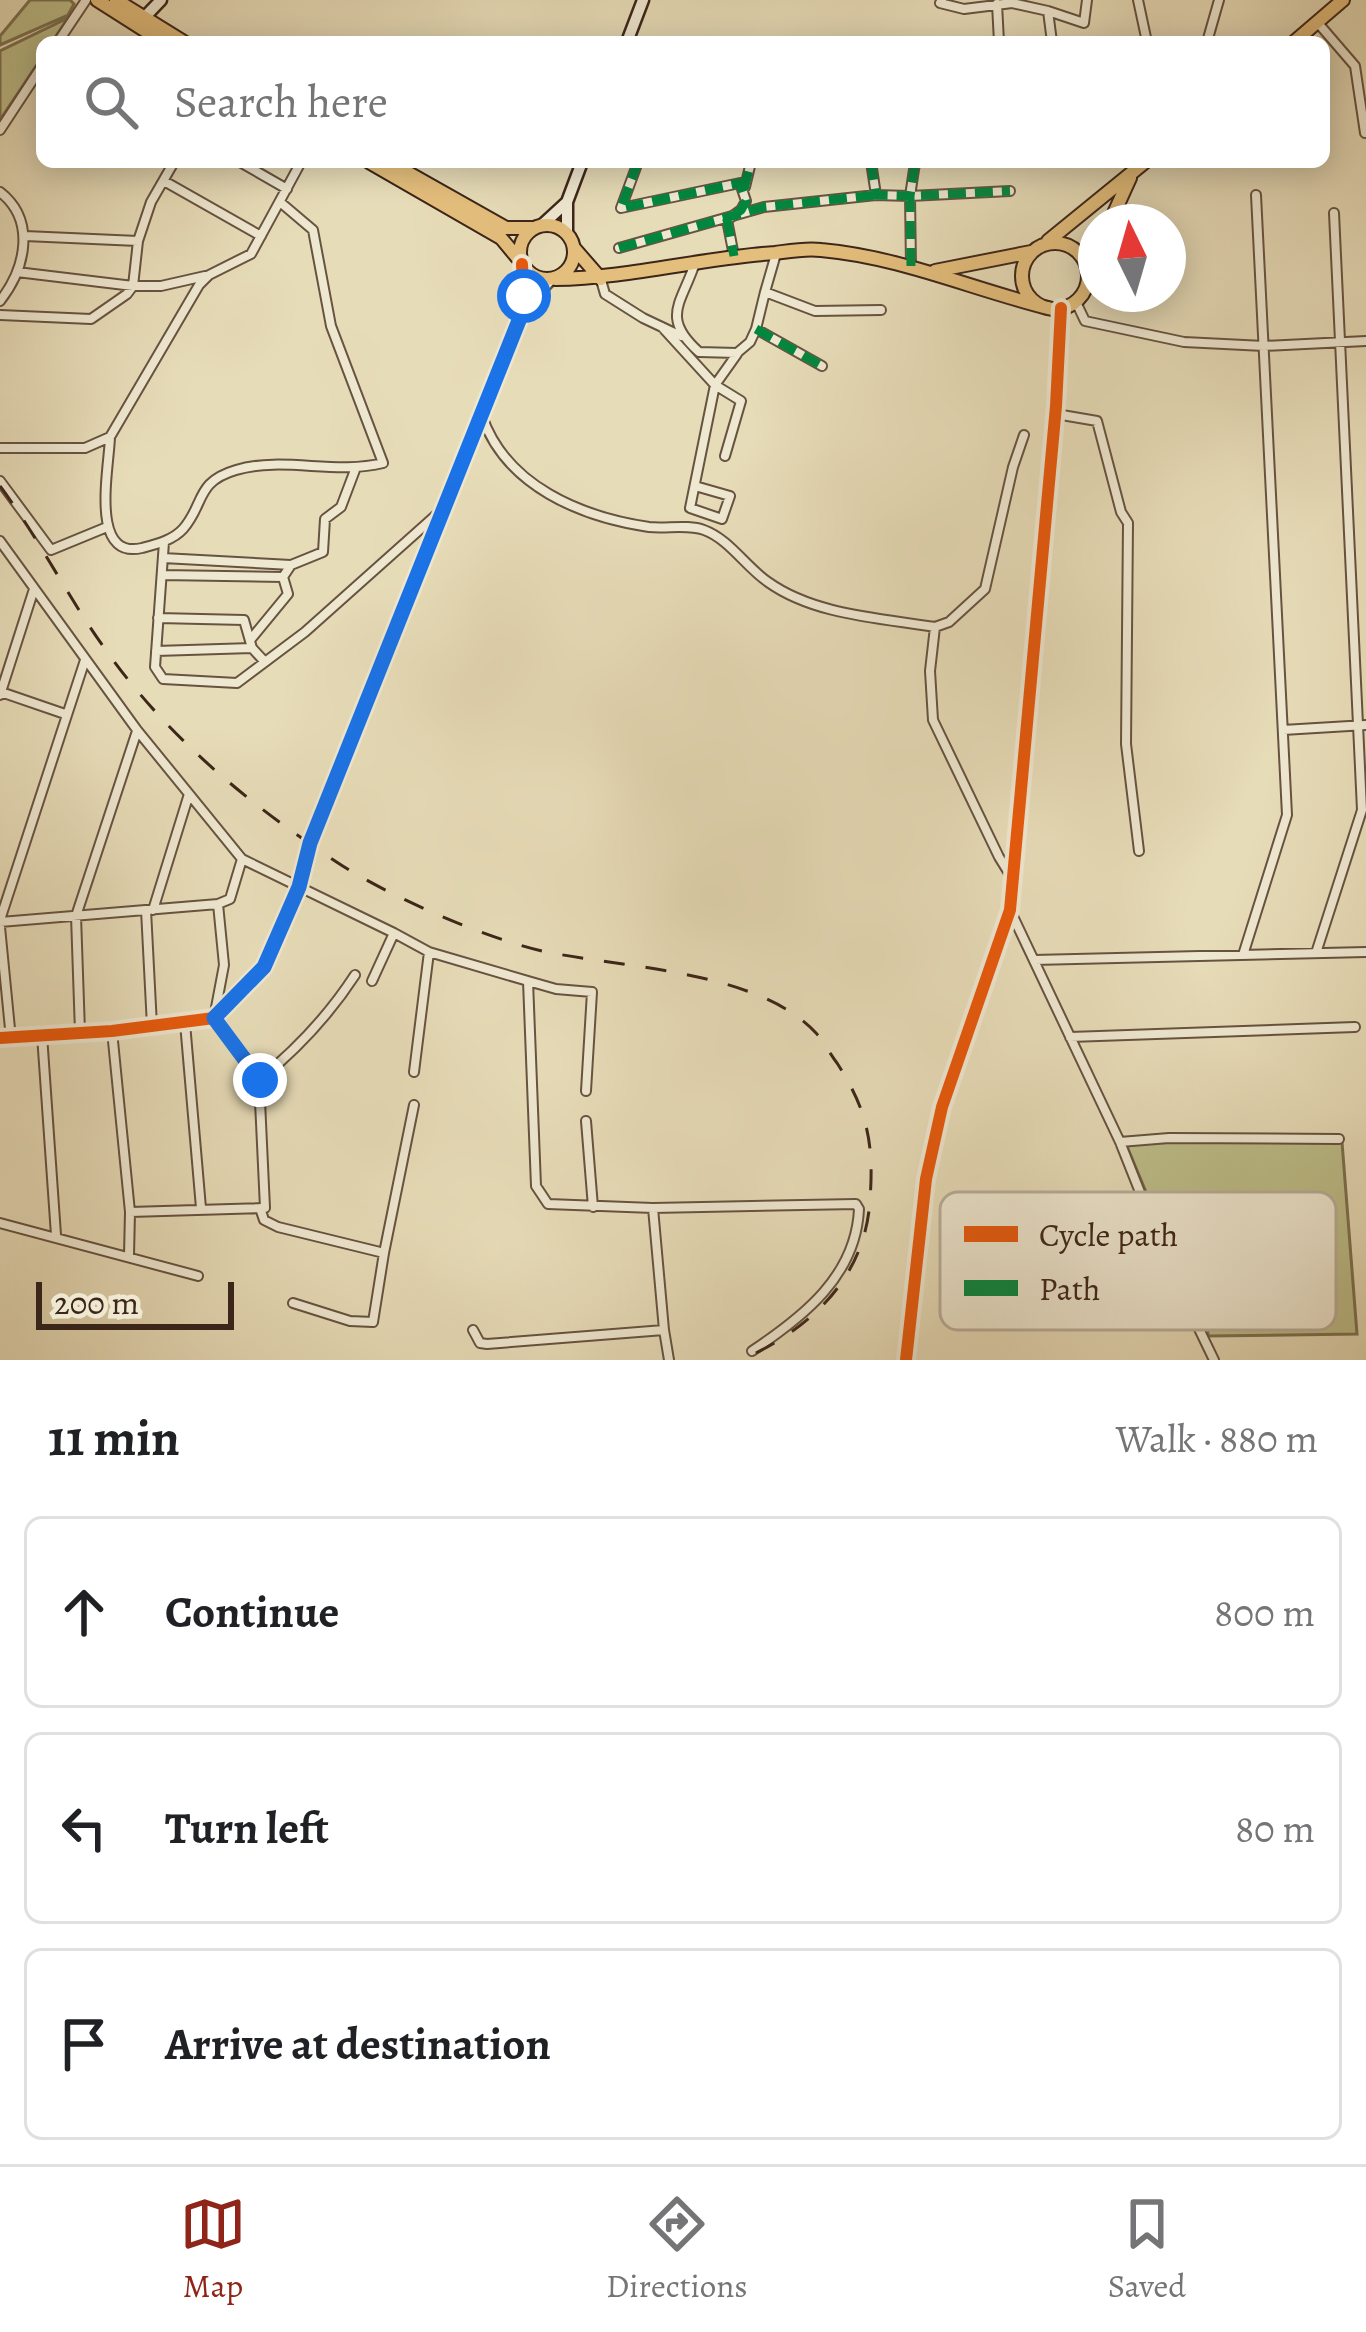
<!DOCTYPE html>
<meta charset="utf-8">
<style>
:root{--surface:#fff;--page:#f2f2f2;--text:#202124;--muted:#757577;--line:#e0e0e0;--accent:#8f2418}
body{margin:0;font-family:Alegreya,serif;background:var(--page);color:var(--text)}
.compass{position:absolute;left:1078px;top:204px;width:108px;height:108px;border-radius:50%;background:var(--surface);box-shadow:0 6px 30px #0003;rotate:355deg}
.scale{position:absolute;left:36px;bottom:30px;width:198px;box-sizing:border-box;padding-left:12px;border:6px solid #3c2519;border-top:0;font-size:33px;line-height:42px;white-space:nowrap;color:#3c2519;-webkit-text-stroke:9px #efe8d1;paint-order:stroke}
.stop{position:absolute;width:36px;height:36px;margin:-27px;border:9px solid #1a73e8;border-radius:50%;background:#fff}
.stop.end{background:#1a73e8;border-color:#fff;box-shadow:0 3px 12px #0008}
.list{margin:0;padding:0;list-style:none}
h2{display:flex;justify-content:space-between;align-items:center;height:156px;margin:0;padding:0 48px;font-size:51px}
h2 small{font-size:39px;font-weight:400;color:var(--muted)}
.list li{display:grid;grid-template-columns:78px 1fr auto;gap:36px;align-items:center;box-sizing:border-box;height:192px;margin:0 24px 24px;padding:0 24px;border:3px solid var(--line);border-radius:18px}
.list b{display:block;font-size:45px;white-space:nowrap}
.list em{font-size:39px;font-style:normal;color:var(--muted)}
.icon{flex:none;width:66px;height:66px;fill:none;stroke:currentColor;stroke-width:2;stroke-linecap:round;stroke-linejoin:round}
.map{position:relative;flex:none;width:1366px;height:1360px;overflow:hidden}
.search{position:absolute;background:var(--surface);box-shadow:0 6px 30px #0003;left:36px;right:36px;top:36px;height:132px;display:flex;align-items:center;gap:30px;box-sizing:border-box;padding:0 42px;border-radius:18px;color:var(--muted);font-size:45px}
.sheet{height:804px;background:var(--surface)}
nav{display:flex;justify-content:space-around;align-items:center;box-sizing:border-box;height:168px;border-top:3px solid var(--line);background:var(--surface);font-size:33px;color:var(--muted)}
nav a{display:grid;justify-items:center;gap:6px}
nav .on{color:var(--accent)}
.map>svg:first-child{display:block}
.green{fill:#bdbe8a;stroke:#7c7252;stroke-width:3}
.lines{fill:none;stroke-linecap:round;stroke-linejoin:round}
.minor-casing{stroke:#675341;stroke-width:12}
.tertiary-casing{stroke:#675341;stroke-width:14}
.secondary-casing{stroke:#3c2519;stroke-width:15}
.primary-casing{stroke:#3c2519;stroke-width:16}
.minor{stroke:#efe8d1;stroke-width:8}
.tertiary{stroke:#efe8d1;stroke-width:9}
.secondary{stroke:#efe8d1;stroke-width:10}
.primary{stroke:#e4be7c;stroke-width:12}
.rail{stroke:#3c2519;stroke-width:3;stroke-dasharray:21 21;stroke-linecap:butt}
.quiet{stroke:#00873e;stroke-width:9;stroke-dasharray:18 9;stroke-linecap:butt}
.cycleway-casing{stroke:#efe8d1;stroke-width:20}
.cycleway{stroke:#e8590c;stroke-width:12}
.route{stroke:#1a73e8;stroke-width:15}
.key{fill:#efe8d1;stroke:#b9ae9a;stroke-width:3}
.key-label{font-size:33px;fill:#3c2519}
</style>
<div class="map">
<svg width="1366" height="1360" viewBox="0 0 1366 1360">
<rect width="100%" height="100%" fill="#e7dcb8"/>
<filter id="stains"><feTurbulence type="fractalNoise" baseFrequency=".00167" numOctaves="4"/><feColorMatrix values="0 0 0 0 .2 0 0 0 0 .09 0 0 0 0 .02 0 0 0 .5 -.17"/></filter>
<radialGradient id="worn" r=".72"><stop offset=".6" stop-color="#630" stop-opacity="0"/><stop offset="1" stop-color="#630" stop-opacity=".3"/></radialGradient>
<!-- green -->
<path class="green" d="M 30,0 L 70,0 L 74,4 L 68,15 L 0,45 L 0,36 Z
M 68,18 L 52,42 L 42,42 L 42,57 L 0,120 L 0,51 Z
M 1165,1142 L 1342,1142 L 1357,1334 L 1208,1336 L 1206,1254 L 1172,1254 L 1126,1144 Z"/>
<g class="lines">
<defs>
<path id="minor" d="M 942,0 L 940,3 L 964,9 L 1012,3 L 1048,11 L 1052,42
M 1138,0 L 1147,42
M 997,4 L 999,42
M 1048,11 L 1084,23 L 1087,0
M 1318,23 L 1355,66 L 1365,133
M 58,42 L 86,0
M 1207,42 L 1219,0
M 0,130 L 42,66
M 240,162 L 287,189
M 638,162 L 621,208 L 740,183 L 746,201 L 741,210 L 727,220 L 734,256
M 871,162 L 876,195 L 910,196 L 915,163 L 921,162
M 164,181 L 261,236
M 745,187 L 751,162
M 0,192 C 36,220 26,268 0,301
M 25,236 L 138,241
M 619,248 L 764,207 L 876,195
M 776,254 L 765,292 L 815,311 L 881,310
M 695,263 C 682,303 660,317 699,352 L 737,353 L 750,342 L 756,329 L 765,292
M 911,266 L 910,196 L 1010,191
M 17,272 L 133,286 L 161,286 L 205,276
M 601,280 L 605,294 L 643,318 L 681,336
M 1076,302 L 1085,321 L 1184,342 L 1264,346 L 1366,341
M 0,315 L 91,319 L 127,294 L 133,286 L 138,241 L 151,202 L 174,162
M 662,327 L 715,385 L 690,508 L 722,519 L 730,496 L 695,486
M 756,329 L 822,366
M 1056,414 L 1097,421 L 1121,512 L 1128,523 L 1126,744 L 1139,851
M 482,416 C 506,486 581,517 649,527 C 666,529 688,524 704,530 C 729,539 746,567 768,582 C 814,615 880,618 935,627 L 930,671 L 933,720 L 999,857 L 1012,878
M 110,437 C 109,469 89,560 142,548 C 157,544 173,540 183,529 C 205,504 195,482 236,470 C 283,456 335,475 383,463 L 331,326 L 313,230 L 280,202
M 0,448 L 85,448 L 110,437 L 199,285 L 209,275 L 251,254 L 301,162
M 725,456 L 741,401 L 715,385 L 737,354
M 0,481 L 51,550 L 107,527
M 0,541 L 137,730 L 242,859 L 394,933 L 372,981
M 164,542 L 155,667 L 163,679 L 237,683 L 305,632 L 444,508
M 163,558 L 291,565
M 162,575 L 283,577
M 283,577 L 291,565 L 323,552 L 325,519 L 341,507 L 355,470
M 158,618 L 244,620 L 252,648 L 265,662
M 935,627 L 949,622 L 985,589 L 1013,467 L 1024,435
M 251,639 L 288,594 L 283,577
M 156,651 L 252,648
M 1,692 L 65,714
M 0,695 L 34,589
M 1283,730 L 1366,725
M 146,910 L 152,1026
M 153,910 L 189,794
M 1010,910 L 1120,1142 L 1173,1275 L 1214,1360
M 0,920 L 85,660
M 0,922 L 218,904 L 230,899 L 242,859
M 0,927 L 11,1039
M 394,933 L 429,952 L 414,1072
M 429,952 L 528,981 L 536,1186 L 548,1204 L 653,1208 L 856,1204 L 859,1209 C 856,1276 803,1317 752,1351
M 1316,953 L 1362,810 L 1334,213
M 1243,955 L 1287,815 L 1256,195
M 1034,960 L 1366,952
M 528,981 L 556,989 L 592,992 L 586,1091
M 185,1023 L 201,1208
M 112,1031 L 130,1212 L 129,1255
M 80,1032 L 76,916 L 137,731
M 42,1035 L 56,1235
M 1070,1037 L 1355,1027
M 259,1080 C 296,1050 329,1015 355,975
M 586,1121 L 593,1207
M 1120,1142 L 1169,1138 L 1339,1139
M 260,1208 L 264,1220 L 278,1227 L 384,1253 L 373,1322 L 350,1321 L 293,1303
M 130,1212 L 265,1208 L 259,1080 L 214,1018 L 224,965 L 218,904
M 0,1223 L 198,1276
M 384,1253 L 414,1105
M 473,1330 L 480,1343 L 487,1344 L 664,1330 L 653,1208
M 664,1330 L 669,1360
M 906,1360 L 926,1179 L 942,1107 L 1010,910 L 1056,406 L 1061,308"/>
<path id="tertiary" d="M 524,308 L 551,280
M 0,1038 L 112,1031 L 214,1018 L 264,967 L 299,887 L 310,843 L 524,308 L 522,264"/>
<path id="secondary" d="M 139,23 L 161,0
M 627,42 L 643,0
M 542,225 L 567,202
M 567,234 L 567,202 L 582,162"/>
<path id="primary" d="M 97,0 L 163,42
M 116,0 L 184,42
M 1294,42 L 1343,0
M 369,162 L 501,238 L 521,262
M 389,162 L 506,228 L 532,228
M 1110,222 L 1130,178
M520 252a27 27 0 1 1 54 0a27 27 0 1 1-54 0Z
M 1048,241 L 1145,162
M1022 276a33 33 0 1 1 66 0a33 33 0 1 1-66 0Z
M 574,248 L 601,279
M 1088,269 L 1096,252
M 935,271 L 1031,252
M 555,279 C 629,278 701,258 775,253 C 790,251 806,248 821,250 C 901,257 974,290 1052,309"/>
</defs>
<!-- minor casing -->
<use href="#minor" class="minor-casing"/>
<!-- tertiary casing -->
<use href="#tertiary" class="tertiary-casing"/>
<!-- secondary casing -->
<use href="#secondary" class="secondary-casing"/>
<!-- primary casing -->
<use href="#primary" class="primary-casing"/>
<!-- minor -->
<use href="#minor" class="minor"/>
<!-- tertiary -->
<use href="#tertiary" class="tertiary"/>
<!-- secondary -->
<use href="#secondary" class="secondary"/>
<!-- primary -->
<use href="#primary" class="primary"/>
<!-- rail -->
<path class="rail" d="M 0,486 C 38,537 66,594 103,646 C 165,735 245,801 335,861 C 386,895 482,937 542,951 C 622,968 758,970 816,1033 C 824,1042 830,1054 837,1063 C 868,1111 874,1144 870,1200 C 865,1279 809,1330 741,1360"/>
<!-- quiet -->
<path class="quiet" d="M 627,42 L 628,42
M 638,162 L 621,208 L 740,183 L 746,201 L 741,210 L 727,220 L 734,256
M 871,162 L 876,195 L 910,196 L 915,163 L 921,162
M 744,189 L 751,162
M 619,248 L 764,207 L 876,195
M 911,266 L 910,196 L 1010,191
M 756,329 L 822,366"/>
<defs>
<path id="cycleway" d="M 0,1038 L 112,1031 L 214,1018 L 264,967 L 299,887 L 310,843 L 524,308 L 522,264
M 906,1360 L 926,1179 L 942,1107 L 1010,910 L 1056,406 L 1061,308"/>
</defs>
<!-- cycleway casing -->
<use href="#cycleway" class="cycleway-casing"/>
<!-- cycleway -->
<use href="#cycleway" class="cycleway"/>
</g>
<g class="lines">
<!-- route -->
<path class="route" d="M 260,1080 L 214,1018 L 264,967 L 299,887 L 310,843 L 524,308 L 524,296"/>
</g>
<!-- legend -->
<rect x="940" y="1192" width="396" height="138" rx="18" class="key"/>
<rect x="964" y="1226" width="54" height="16" fill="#e8590c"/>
<rect x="964" y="1280" width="54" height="16" fill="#00873e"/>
<g class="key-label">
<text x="1039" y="1246">Cycle path</text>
<text x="1039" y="1300">Path</text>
</g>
<rect width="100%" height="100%" filter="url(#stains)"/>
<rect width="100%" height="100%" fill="url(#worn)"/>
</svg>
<svg class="compass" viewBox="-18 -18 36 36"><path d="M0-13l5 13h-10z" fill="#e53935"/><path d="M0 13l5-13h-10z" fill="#757577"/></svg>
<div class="scale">200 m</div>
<div class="stop" style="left:524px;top:296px"></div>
<div class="stop end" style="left:260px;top:1080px"></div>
<div class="search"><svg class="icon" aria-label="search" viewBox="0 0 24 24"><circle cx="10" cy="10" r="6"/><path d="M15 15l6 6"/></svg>Search here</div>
</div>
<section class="sheet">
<h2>11 min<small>Walk · 880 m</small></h2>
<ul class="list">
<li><svg class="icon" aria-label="ahead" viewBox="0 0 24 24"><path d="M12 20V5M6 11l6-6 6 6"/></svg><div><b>Continue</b></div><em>800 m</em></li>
<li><svg class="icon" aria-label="left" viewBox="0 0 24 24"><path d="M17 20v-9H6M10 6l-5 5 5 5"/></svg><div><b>Turn left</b></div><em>80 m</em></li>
<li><svg class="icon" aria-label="arrive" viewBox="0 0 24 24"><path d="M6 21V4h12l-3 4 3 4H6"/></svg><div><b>Arrive at destination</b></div></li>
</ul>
</section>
<nav>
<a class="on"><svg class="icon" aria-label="map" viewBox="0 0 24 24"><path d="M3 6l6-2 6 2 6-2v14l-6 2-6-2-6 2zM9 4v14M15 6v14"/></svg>Map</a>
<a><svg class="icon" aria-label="directions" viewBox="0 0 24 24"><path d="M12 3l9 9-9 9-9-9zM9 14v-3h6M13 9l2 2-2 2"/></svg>Directions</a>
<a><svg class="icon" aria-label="saved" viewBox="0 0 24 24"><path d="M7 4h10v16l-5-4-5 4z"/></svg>Saved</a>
</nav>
